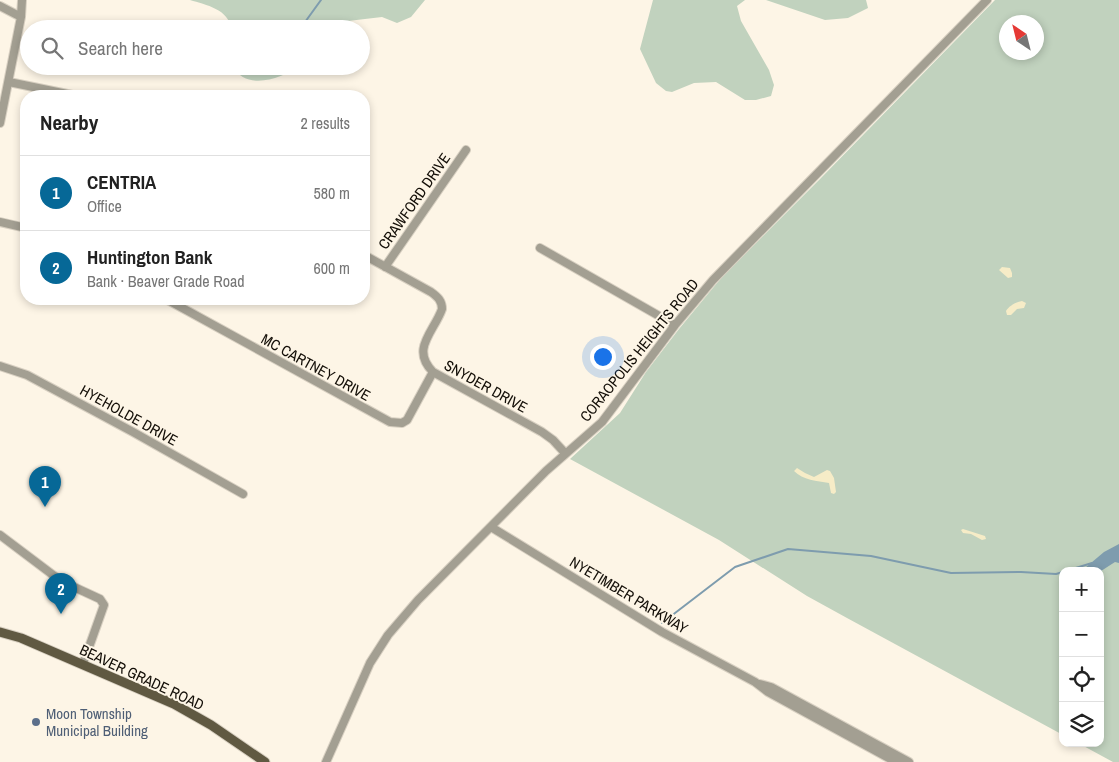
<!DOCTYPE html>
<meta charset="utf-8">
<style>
:root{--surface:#fff;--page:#f2f2f2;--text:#222;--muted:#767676;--line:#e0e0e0;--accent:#066897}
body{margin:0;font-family:"Archivo Narrow",sans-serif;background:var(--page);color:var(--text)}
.controls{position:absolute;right:15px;bottom:15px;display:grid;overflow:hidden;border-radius:10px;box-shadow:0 2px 8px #0003}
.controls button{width:45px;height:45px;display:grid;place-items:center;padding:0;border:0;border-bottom:1px solid var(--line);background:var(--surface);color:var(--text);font:25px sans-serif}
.compass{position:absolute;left:999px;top:15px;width:45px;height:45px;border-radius:50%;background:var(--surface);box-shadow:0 2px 8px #0003;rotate:325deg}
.you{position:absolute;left:602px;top:356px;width:18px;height:18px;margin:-12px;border:4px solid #fff;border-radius:50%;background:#1a73e8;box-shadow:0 0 0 8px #1a73e833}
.badge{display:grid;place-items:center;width:32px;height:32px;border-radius:50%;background:var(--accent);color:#fff;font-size:16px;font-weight:700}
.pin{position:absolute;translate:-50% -41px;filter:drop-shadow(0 1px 2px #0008)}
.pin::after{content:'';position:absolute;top:26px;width:18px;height:15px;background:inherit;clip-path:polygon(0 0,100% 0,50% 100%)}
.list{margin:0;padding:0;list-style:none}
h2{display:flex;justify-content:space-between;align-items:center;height:65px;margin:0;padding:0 20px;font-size:21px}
h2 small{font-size:16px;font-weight:400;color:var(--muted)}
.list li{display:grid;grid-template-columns:32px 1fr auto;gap:15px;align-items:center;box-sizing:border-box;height:75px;padding:0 20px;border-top:1px solid var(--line)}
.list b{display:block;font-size:19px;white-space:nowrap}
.list p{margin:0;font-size:16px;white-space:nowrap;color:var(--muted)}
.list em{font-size:16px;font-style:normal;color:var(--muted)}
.icon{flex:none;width:28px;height:28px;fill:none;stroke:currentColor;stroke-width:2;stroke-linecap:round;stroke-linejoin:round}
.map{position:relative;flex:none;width:1119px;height:762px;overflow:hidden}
.search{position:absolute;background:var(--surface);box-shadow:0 2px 8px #0003;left:20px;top:20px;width:350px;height:55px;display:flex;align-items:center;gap:12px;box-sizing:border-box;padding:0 18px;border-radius:28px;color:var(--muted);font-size:19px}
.panel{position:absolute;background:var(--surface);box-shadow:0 2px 8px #0003;left:20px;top:90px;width:350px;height:215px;border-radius:20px}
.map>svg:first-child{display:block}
.green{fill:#c1d2be;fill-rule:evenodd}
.sand{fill:#f6ecc7}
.water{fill:#7e9cae}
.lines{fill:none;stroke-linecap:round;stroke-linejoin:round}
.stream{stroke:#7e9cae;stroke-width:2}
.minor-casing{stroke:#d8d0c2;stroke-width:10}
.major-casing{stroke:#d8d0c2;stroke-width:11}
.minor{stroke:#a39f92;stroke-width:8}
.major{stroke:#605942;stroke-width:9}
.service-dot{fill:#5c6f8a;stroke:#fdf5e6;stroke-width:2}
.labels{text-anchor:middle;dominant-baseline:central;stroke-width:4;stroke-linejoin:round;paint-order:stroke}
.street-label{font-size:15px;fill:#130e07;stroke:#fdf5e6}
.service-label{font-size:15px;fill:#4e5e75;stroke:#fdf5e6;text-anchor:start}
</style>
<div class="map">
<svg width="1119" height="762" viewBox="0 0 1119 762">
<rect width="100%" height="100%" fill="#fdf5e6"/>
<!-- green -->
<path class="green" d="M 190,0 L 425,0 L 411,17 L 397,23 L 382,17 L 348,21 L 337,29 L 231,29 C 229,9 206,5 190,0 Z
M 653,0 L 745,0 L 737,6 L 741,21 L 769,70 L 774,85 L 771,96 L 756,100 L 745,100 L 716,82 L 694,83 L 672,92 L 666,91 L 656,83 L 640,49 Z
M 766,0 L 866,0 L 868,8 L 848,18 L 825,20 Z
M 995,0 L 1119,0 L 1119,762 L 1113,762 L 1078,743 L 1100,743 L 1100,571 L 1063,571 L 1063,735 L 847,618 L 807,596 L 719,540 L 570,459 L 620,413 L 646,372 L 679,329 L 722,277 L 820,179 ZM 1006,22 L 1036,22 L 1036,52 L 1006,52 Z
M 233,66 L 300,66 C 282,78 246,92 233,66 Z"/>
<!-- sand -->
<path class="sand" d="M 1002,267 L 1010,268 L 1012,273 L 1012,277 L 1008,278 L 999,270 Z
M 1022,301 L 1026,303 L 1024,308 L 1017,309 L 1011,315 L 1007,315 L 1006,311 C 1009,306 1016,302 1022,301 Z
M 797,468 L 805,473 L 814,477 L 827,470 L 830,471 L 834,478 L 836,492 L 834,494 L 831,493 L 829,483 C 817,481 803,480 794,471 Z
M 963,529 L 985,536 L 986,539 L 982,540 L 971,534 L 963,533 L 961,530 Z"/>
<!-- water -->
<path class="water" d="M 1119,544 L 1119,563 L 1115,562 L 1101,571 L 1085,571 L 1085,568 L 1104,552 Z"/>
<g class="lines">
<!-- stream -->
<path class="stream" d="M 300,29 L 321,0
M 159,66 L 168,69 L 180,66
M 1066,571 L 1092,563
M 662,623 L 735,567 L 788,549 L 871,556 L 951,573 L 1021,572 L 1056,574 L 1063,572"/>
<defs>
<path id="minor" d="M 0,6 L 21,17
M 9,82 L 77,96
M 0,123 L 21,17 L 22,0
M 0,222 L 26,228
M 540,248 L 675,325
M 364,255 L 431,292 C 438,297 442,301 442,309 C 434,332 410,349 433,372 L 542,432 L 553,440 L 565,453
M 385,267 L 466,150
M 166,299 L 390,422 L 402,423 L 407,420 L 433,372
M 0,366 L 27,375 L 133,432 L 243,494
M 491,527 L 662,632 L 755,682 L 768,692 L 896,762
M 0,535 L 61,581 L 100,599 L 104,605 L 83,664
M 760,684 L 771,687 L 909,762
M 326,762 L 370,663 L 388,635 L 418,600 L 546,471 L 602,422 L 675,325 L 713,280 L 987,0"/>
<path id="major" d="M 0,632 L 21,638 L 174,704 L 211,725 L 265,762"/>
</defs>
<!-- minor casing -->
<use href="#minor" class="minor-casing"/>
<!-- major casing -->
<use href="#major" class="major-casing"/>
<!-- minor -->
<use href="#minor" class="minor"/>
<!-- major -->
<use href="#major" class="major"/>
</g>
<!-- markers -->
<circle class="service-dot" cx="36" cy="722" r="5"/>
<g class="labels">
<!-- street labels -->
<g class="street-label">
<text transform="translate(414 201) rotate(-55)">CRAWFORD DRIVE</text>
<text transform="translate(639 350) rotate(-51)">CORAOPOLIS HEIGHTS ROAD</text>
<text transform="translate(316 367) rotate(29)">MC CARTNEY DRIVE</text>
<text transform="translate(486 386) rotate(29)">SNYDER DRIVE</text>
<text transform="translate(129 415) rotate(29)">HYEHOLDE DRIVE</text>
<text transform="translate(629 595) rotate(31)">NYETIMBER PARKWAY</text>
<text transform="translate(142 677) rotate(25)">BEAVER GRADE ROAD</text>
</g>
<!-- service labels -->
<g class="service-label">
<text x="46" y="713">Moon Township<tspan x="46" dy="17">Municipal Building</tspan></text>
</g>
</g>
</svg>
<div class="controls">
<button>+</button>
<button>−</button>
<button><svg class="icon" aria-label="locate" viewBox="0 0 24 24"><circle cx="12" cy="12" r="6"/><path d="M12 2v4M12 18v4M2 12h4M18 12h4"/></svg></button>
<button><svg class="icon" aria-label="layers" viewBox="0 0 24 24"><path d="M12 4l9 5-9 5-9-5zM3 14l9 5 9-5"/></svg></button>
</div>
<svg class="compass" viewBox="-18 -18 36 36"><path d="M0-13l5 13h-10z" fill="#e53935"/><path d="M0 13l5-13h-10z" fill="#767676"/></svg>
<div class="you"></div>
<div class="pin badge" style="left:45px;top:507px">1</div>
<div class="pin badge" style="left:61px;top:614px">2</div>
<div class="search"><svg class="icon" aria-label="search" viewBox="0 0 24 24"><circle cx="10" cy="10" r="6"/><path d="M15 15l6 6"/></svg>Search here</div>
<section class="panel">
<h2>Nearby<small>2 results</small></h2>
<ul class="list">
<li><span class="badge">1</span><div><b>CENTRIA</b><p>Office</p></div><em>580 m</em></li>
<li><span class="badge">2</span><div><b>Huntington Bank</b><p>Bank · Beaver Grade Road</p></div><em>600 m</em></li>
</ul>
</section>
</div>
